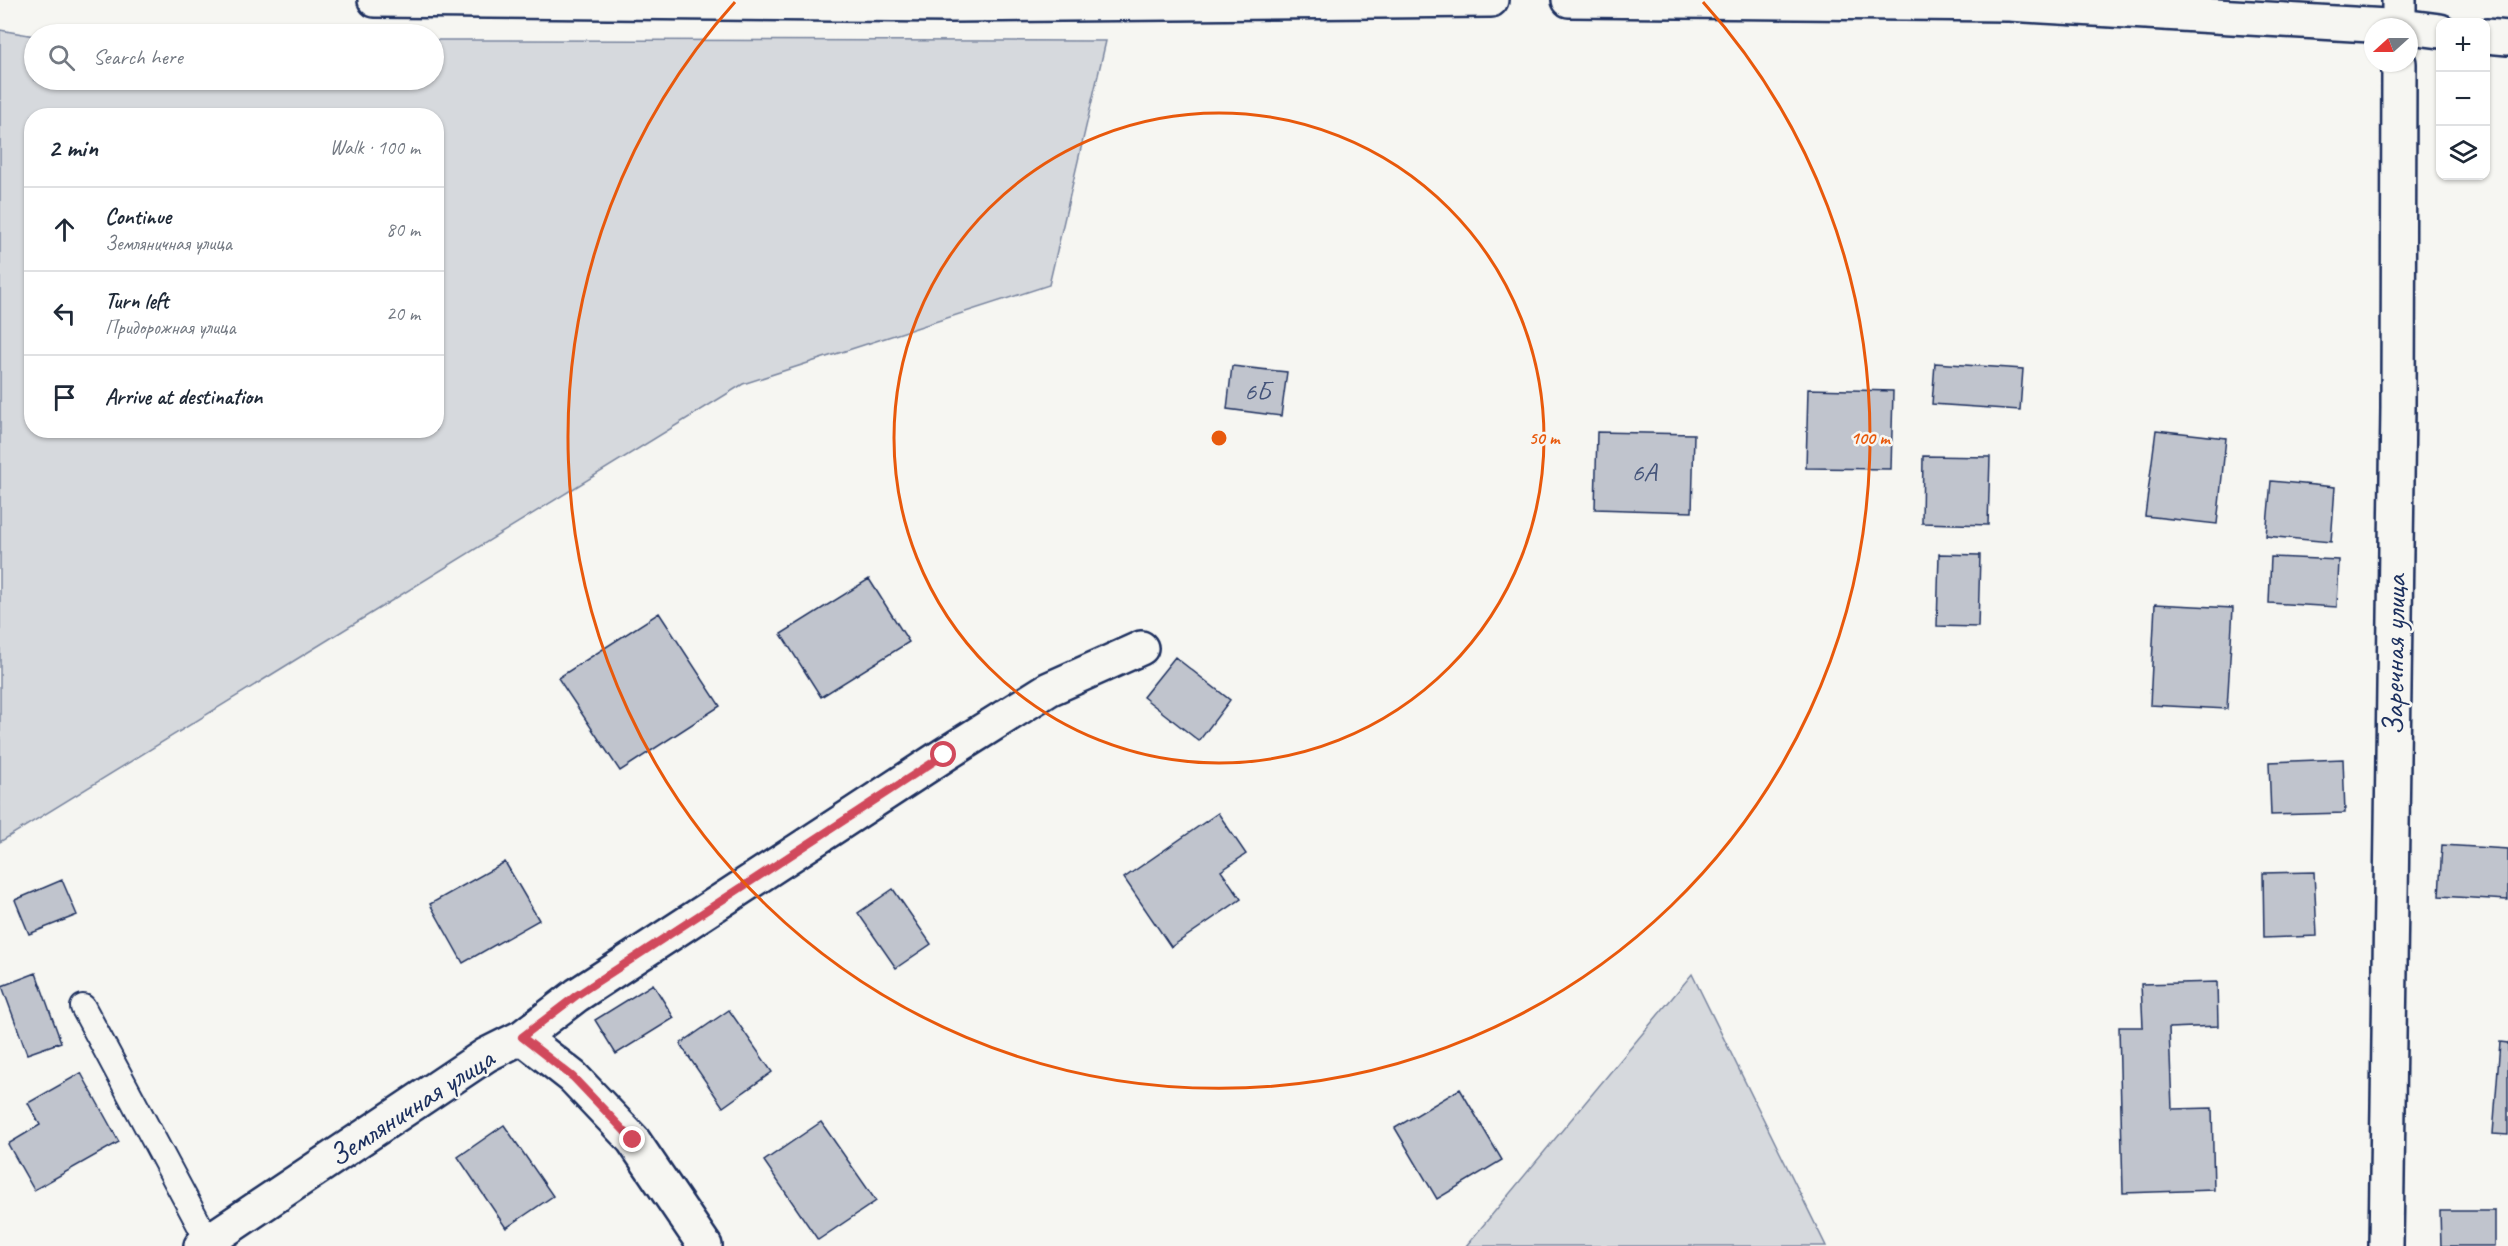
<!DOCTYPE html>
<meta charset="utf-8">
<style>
:root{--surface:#fff;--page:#f6f6f7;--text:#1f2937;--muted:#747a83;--line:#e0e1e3}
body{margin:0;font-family:Caveat,sans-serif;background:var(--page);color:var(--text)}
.controls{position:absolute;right:18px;top:18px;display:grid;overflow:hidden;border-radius:12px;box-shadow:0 2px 4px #0004}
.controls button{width:54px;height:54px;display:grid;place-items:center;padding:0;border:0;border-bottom:2px solid var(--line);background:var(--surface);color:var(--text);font:30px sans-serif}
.compass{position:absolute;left:2364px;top:18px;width:54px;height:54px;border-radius:50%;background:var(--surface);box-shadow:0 2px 4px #0004;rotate:249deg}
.stop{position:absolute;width:18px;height:18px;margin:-14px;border:4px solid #d1495b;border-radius:50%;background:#fff}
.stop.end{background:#d1495b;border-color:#fff;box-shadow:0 2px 6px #0008}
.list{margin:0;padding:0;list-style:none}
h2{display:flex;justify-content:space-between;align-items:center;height:78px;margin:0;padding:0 24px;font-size:26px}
h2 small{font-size:20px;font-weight:400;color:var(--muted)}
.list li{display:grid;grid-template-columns:39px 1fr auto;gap:18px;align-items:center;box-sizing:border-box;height:84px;padding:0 24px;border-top:2px solid var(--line)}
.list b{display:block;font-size:22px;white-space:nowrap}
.list p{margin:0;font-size:20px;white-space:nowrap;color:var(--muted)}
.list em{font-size:20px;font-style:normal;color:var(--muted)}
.icon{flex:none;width:33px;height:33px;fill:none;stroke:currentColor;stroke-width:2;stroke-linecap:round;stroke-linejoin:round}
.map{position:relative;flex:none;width:2508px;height:1246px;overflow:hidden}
.search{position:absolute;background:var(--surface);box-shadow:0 2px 4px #0004;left:24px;top:24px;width:420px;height:66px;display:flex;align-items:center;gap:15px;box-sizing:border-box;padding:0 21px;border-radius:33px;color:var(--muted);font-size:22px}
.panel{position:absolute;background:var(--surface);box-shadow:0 2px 4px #0004;left:24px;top:108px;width:420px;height:330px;border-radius:24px}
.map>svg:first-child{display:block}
.green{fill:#d6d9dd;stroke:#78849e;stroke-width:1.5;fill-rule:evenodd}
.building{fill:#c0c4cd;stroke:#1b2f5e;stroke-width:1.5}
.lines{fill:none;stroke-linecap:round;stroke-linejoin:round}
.lane-casing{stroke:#1b2f5e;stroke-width:28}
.street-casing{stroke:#1b2f5e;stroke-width:38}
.secondary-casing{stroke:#1b2f5e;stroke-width:38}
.lane{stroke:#f6f6f2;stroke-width:24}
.street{stroke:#f6f6f2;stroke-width:33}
.secondary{stroke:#f6f6f2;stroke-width:33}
.route{stroke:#d1495b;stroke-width:8}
.ring{fill:none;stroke:#e8590c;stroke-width:3}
.labels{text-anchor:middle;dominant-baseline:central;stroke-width:5;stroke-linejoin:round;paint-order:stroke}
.number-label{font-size:27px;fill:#44547a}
.street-label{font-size:30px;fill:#1b2f5e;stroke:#f6f6f2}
.centre{fill:#e8590c;stroke:#f6f6f2;stroke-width:3}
.ring-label{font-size:18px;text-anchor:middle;font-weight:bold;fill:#e8590c;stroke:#f6f6f2;stroke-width:5;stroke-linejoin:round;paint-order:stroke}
</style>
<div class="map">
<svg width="2508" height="1246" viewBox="0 0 2508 1246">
<rect width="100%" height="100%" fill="#f6f6f2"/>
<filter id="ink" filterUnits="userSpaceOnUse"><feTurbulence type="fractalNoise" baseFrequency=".0167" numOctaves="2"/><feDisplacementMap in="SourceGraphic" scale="12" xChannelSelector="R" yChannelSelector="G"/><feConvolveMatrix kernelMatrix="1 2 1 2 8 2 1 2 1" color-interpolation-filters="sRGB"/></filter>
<g filter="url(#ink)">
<!-- green -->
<path class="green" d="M 0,30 L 34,36 L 34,80 L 434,80 L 434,40 L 1106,41 L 1049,285 L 743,384 L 0,842 ZM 32,116 L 436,116 L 436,430 L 32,430 Z
M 1692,974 L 1826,1246 L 1466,1246 Z"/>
<!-- building -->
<path class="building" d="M 1935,363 L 2023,369 L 2020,410 L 1932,404 Z
M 1232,366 L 1287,372 L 1281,416 L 1227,409 Z
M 1808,389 L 1893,391 L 1891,469 L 1806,468 Z
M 2156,430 L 2226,438 L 2217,524 L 2145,516 Z
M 1597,432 L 1694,434 L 1692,512 L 1595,509 Z
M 1923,456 L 1990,457 L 1988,525 L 1922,523 Z
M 2271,481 L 2335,487 L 2331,542 L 2266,536 Z
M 1939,554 L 1980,555 L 1978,627 L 1937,626 Z
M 2271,557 L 2339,560 L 2337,607 L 2269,603 Z
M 869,579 L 909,642 L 821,697 L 781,634 Z
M 2155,604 L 2233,608 L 2227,709 L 2150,705 Z
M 659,613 L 720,706 L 620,771 L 558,678 Z
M 1175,657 L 1230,700 L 1199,741 L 1143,697 Z
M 2343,759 L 2345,813 L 2271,815 L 2269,762 Z
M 1218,813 L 1246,854 L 1221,871 L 1241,899 L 1171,947 L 1124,878 Z
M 2442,845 L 2508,849 L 2508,900 L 2439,896 Z
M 505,862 L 539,920 L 463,963 L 430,904 Z
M 2314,872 L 2317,936 L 2264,938 L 2263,873 Z
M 62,880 L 77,915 L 29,934 L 15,900 Z
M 893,889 L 931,944 L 896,968 L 858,913 Z
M 36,973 L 61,1042 L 27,1054 L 2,986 Z
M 2217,982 L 2218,1026 L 2169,1028 L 2172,1109 L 2212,1108 L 2214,1190 L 2123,1193 L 2119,1027 L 2143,1027 L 2141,984 Z
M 653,984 L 674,1018 L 616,1054 L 595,1020 Z
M 729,1010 L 772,1072 L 723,1107 L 680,1044 Z
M 2500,1042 L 2508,1043 L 2508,1135 L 2493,1134 Z
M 81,1073 L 119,1142 L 34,1190 L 8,1144 L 40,1125 L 28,1103 Z
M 1460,1089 L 1502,1160 L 1437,1199 L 1395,1128 Z
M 821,1122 L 876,1201 L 818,1240 L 764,1161 Z
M 504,1125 L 553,1196 L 506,1228 L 458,1157 Z
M 2440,1211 L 2495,1211 L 2495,1246 L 2441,1246 Z"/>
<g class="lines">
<defs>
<path id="lane" d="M 83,1007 L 208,1241"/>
<path id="street" d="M 2399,27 L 2399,0
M 522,1037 L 573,1077 L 633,1140 L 705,1246
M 201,1246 L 486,1055 L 522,1037 L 577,995 L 944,755 L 1049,689 L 1141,648
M 2386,1246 L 2398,408 L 2399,63"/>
<path id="secondary" d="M 375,0 L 951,5 L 1491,0
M 1569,0 L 2009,4 L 2405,27
M 2409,27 L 2440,31
M 2486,36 L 2508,38"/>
</defs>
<!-- lane casing -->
<use href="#lane" class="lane-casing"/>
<!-- street casing -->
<use href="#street" class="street-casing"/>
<!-- secondary casing -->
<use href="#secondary" class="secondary-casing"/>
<!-- lane -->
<use href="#lane" class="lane"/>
<!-- street -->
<use href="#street" class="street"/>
<!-- secondary -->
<use href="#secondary" class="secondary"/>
</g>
</g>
<g class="lines" filter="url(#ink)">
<!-- route -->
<path class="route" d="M 633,1140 L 573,1077 L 522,1037 L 577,995 L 944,755"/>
</g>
<!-- distance rings -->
<g class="ring">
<circle cx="1219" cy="438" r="325"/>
<path d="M1703 2A651 651 0 1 1 735 2"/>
</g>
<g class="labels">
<!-- number labels -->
<g class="number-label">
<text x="1257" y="391">6Б</text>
<text x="1644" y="472">6А</text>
</g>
<!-- street labels -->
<g class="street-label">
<text transform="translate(2394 655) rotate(-89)">Заречная улица</text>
<text transform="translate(411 1107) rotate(-33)">Земляничная улица</text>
</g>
</g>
<circle cx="1219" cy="438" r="9" class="centre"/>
<g class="ring-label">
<text x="1544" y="444">50 m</text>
<text x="1870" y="444">100 m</text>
</g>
</svg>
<div class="controls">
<button>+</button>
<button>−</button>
<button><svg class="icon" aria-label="layers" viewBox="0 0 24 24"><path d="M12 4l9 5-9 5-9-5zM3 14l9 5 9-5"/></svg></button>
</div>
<svg class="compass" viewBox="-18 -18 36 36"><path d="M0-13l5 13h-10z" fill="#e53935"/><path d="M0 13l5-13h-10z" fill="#747a83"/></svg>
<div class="stop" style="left:944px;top:755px"></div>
<div class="stop end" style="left:633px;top:1140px"></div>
<div class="search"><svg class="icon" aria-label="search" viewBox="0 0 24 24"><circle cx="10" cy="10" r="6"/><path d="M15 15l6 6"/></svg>Search here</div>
<section class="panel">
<h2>2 min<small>Walk · 100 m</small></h2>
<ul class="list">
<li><svg class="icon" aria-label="ahead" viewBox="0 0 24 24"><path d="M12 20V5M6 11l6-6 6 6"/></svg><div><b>Continue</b><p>Земляничная улица</p></div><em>80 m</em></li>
<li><svg class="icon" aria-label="left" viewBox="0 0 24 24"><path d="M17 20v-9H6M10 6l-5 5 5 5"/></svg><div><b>Turn left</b><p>Придорожная улица</p></div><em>20 m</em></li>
<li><svg class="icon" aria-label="arrive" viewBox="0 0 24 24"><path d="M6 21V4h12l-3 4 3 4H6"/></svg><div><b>Arrive at destination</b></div></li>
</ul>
</section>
</div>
